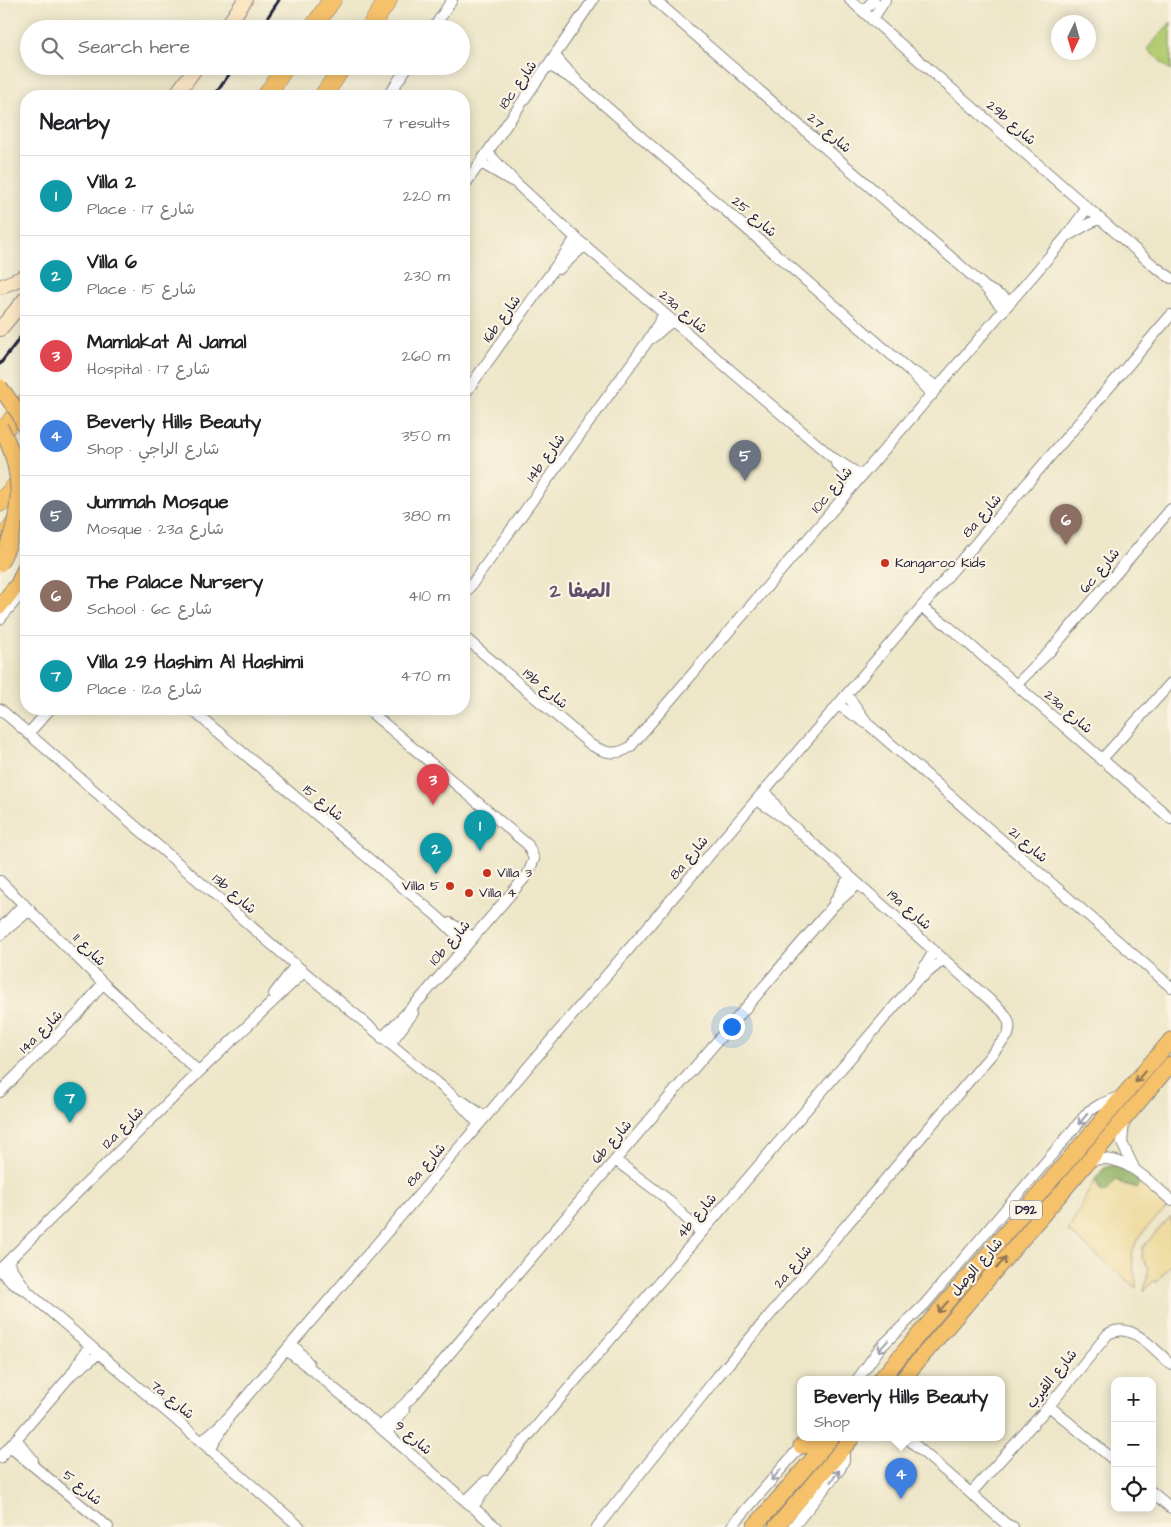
<!DOCTYPE html>
<meta charset="utf-8">
<style>
:root{--surface:#fff;--page:#f2f2f2;--text:#202124;--muted:#757577;--line:#e0e0e0;--accent:#c8321e}
body{margin:0;font-family:"Architects Daughter","Playpen Sans Arabic",sans-serif;background:var(--page);color:var(--text)}
.controls{position:absolute;right:15px;bottom:15px;display:grid;overflow:hidden;border-radius:10px;box-shadow:0 2px 12px #0003}
.controls button{width:45px;height:45px;display:grid;place-items:center;padding:0;border:0;border-bottom:1px solid var(--line);background:var(--surface);color:var(--text);font:25px sans-serif}
.compass{position:absolute;left:1051px;top:15px;width:45px;height:45px;border-radius:50%;background:var(--surface);box-shadow:0 2px 12px #0003;rotate:185deg}
.you{position:absolute;left:731px;top:1026px;width:18px;height:18px;margin:-12px;border:4px solid #fff;border-radius:50%;background:#1a73e8;box-shadow:0 0 0 8px #1a73e833}
.badge{display:grid;place-items:center;width:32px;height:32px;border-radius:50%;background:var(--accent);color:#fff;font-size:16px;font-weight:700}
.pin{position:absolute;translate:-50% -41px;filter:drop-shadow(0 1px 2px #0008)}
.pin::after{content:'';position:absolute;top:26px;width:18px;height:15px;background:inherit;clip-path:polygon(0 0,100% 0,50% 100%)}
.popup{position:absolute;left:797px;top:1376px;width:208px;height:65px;box-sizing:border-box;display:grid;place-content:center;border-radius:10px;background:var(--surface);filter:drop-shadow(0 1px 4px #0005);font-size:16px;white-space:nowrap;color:var(--muted)}
.popup b{font-size:19px;color:var(--text)}
.popup::after{content:'';position:absolute;left:50%;top:100%;margin-left:-10px;border:10px solid transparent;border-top-color:var(--surface)}
.list{margin:0;padding:0;list-style:none}
h2{display:flex;justify-content:space-between;align-items:center;height:65px;margin:0;padding:0 20px;font-size:21px}
h2 small{font-size:16px;font-weight:400;color:var(--muted)}
.list li{display:grid;grid-template-columns:32px 1fr auto;gap:15px;align-items:center;box-sizing:border-box;height:80px;padding:0 20px;border-top:1px solid var(--line)}
.list b{display:block;font-size:19px;white-space:nowrap}
.list p{margin:0;font-size:16px;white-space:nowrap;color:var(--muted)}
.list em{font-size:16px;font-style:normal;color:var(--muted)}
.icon{flex:none;width:28px;height:28px;fill:none;stroke:currentColor;stroke-width:2;stroke-linecap:round;stroke-linejoin:round}
.map{position:relative;flex:none;width:1171px;height:1527px;overflow:hidden}
.search{position:absolute;background:var(--surface);box-shadow:0 2px 12px #0003;left:20px;top:20px;width:450px;height:55px;display:flex;align-items:center;gap:12px;box-sizing:border-box;padding:0 18px;border-radius:28px;color:var(--muted);font-size:19px}
.panel{position:absolute;background:var(--surface);box-shadow:0 2px 12px #0003;left:20px;top:90px;width:450px;height:625px;border-radius:20px}
.map>svg:first-child{display:block}
.green{fill:#b4cc71;stroke:#6b7756}
.forest{fill:#8fb063;stroke:#58694f}
.sand{fill:#eeda9e;stroke:#887e6c}
.lines{fill:none;stroke-linecap:round;stroke-linejoin:round}
.street-casing{stroke:#888482;stroke-width:12}
.secondary-casing{stroke:#888482;stroke-width:16}
.primary-casing{stroke:#888482;stroke-width:17}
.highway-casing{stroke:#888482;stroke-width:19}
.street{stroke:#fff;stroke-width:10}
.secondary{stroke:#fbe6c4;stroke-width:14}
.primary{stroke:#f5c16b;stroke-width:15}
.highway{stroke:#f5c16b;stroke-width:18}
.rail{stroke:#22223b;stroke-width:3}
.primary-bridge-casing{stroke:#888482;stroke-width:17;stroke-linecap:butt}
.primary-bridge{stroke:#f5c16b;stroke-width:15}
.oneway{stroke:#8c7253}
.oneway2{stroke:#9c9ca7}
.poi-dot{fill:#c8321e;stroke:#fcf5e5;stroke-width:2}
.labels{text-anchor:middle;dominant-baseline:central;stroke-width:4.5;stroke-linejoin:round;paint-order:stroke}
.shield{fill:#fcf5e5;stroke:#63616e;stroke-width:1}
.shield-label{font-size:12px;font-weight:bold;fill:#22223b}
.street-label{font-size:14px;fill:#22223b;stroke:#fcf5e5}
.poi-label{font-size:14px;fill:#22223b;stroke:#fcf5e5;text-anchor:start}
.district-label{font-size:19px;font-weight:bold;fill:#5f516e;stroke:#fcf5e5}
</style>
<div class="map">
<svg width="1171" height="1527" viewBox="0 0 1171 1527">
<rect width="100%" height="100%" fill="#fcf5e5"/>
<filter id="ink" filterUnits="userSpaceOnUse"><feTurbulence type="fractalNoise" baseFrequency=".02" numOctaves="2"/><feDisplacementMap in="SourceGraphic" scale="10" xChannelSelector="R" yChannelSelector="G"/><feConvolveMatrix kernelMatrix="1 2 1 2 8 2 1 2 1" color-interpolation-filters="sRGB"/></filter>
<filter id="wash" filterUnits="userSpaceOnUse"><feTurbulence type="fractalNoise" baseFrequency=".0096" numOctaves="4" result="noise"/><feDisplacementMap in="SourceGraphic" scale="20" xChannelSelector="R" yChannelSelector="G"/><feGaussianBlur stdDeviation="1.12" result="paint"/><feColorMatrix in="noise" values="0 0 0 0 0 0 0 0 0 0 0 0 0 0 0 0 0 1.4 0 .05"/><feComposite in="paint" operator="in"/></filter>
<g filter="url(#wash)">
<rect width="100%" height="100%" fill="#ede6c8"/>
<!-- green -->
<path class="green" d="M 1171,22 L 1171,71 L 1147,49 Z"/>
<!-- forest -->
<path class="forest" d="M 1116,1164 L 1140,1176 L 1139,1186 L 1137,1188 L 1116,1180 L 1108,1192 L 1103,1193 L 1095,1179 L 1104,1168 Z"/>
<!-- sand -->
<path class="sand" d="M 1140,1176 L 1170,1204 C 1158,1220 1133,1235 1132,1257 C 1132,1268 1137,1278 1136,1288 L 1068,1231 L 1095,1179 L 1100,1191 L 1105,1193 L 1116,1180 L 1122,1184 L 1137,1188 L 1140,1183 Z
M 1171,1216 L 1171,1264 L 1157,1282 L 1153,1281 L 1144,1291 L 1149,1268 L 1142,1258 L 1143,1247 Z"/>
</g>
<g filter="url(#ink)">
<g class="lines">
<defs>
<path id="street" d="M 655,0 L 984,286 L 1004,310
M 850,0 L 1154,266 L 1171,278
M 863,11 L 874,0
M 872,20 L 885,0
M 433,29 L 452,0
M 555,56 L 579,83 L 910,371 L 932,395
M 549,65 L 574,80
M 388,96 L 408,66
M 488,153 L 516,183 L 576,238 L 833,458 L 862,476
M 481,163 L 512,181
M 464,186 L 593,0
M 1069,235 L 1099,218
M 559,269 L 585,245
M 985,287 L 1011,302
M 652,338 L 672,321
M 914,372 L 938,387
M 464,395 L 576,238
M 836,463 L 855,484
M 464,595 L 647,342 L 664,314
M 921,607 L 947,625 L 1171,819
M 0,619 L 26,588
M 464,637 L 591,745 C 605,753 616,756 630,747 L 1066,237 L 1087,208
M 1016,685 L 1050,651 L 1171,509
M 847,695 L 866,721
M 838,705 L 869,725 L 1171,987
M 0,709 L 291,961 L 452,1095 L 479,1124
M 191,709 L 438,917 L 467,945
M 367,709 L 528,845 L 534,859 L 528,874 L 422,997 L 382,1038
M 28,734 L 50,709
M 1101,760 L 1171,683
M 765,790 L 782,815
M 0,881 L 106,986 L 199,1072
M 834,903 L 849,877
M 450,923 L 473,937
M 4,925 L 24,904
M 0,935 L 30,910
M 921,978 L 944,959
M 274,994 L 296,965
M 390,1044 L 413,1013
M 0,1092 L 80,1012 L 103,983
M 462,1101 L 485,1117
M 1124,1121 L 1122,1143 L 1134,1168
M 615,1160 L 666,1198 L 701,1233
M 1089,1161 C 1123,1151 1147,1180 1171,1200
M 7,1262 L 26,1289
M 0,1269 L 199,1072 L 304,972
M 0,1270 L 12,1283 L 28,1292 L 300,1527
M 292,1343 L 309,1364
M 286,1350 L 315,1372 L 496,1527
M 75,1372 L 98,1354
M 857,1380 L 880,1348 L 925,1304 L 1089,1111 L 1101,1104 L 1121,1096
M 1049,1406 L 1115,1461
M 380,1427 L 413,1396 L 833,906 L 858,884
M 387,1433 L 404,1410
M 907,1438 L 1006,1524 L 1013,1527
M 16,1439 L 33,1460
M 201,1442 L 228,1418 L 1171,315
M 10,1447 L 108,1527
M 210,1450 L 227,1421
M 0,1458 L 71,1375 L 89,1346
M 1152,1492 L 1171,1508
M 971,1493 L 1049,1406 L 1108,1334 C 1132,1320 1154,1350 1171,1364
M 466,1501 L 486,1481
M 473,1507 L 500,1469 L 916,981 L 934,951
M 597,1527 L 718,1376 L 1008,1035 C 1011,1025 1009,1019 1002,1011 L 784,818 L 757,800
M 731,1527 L 808,1438
M 793,1527 L 840,1469 L 844,1460 L 844,1447"/>
<path id="secondary" d="M 225,29 L 245,0
M 175,96 L 197,66
M 0,287 L 26,276
M 0,329 L 26,298"/>
<path id="primary" d="M 0,606 L 18,584 L 26,566
M 880,1380 L 1171,1040
M 902,1380 L 1171,1064
M 801,1446 L 825,1445
M 754,1527 L 831,1438
M 776,1527 L 852,1438"/>
<path id="highway" d="M 312,29 L 332,0
M 369,29 L 388,0
M 266,96 L 286,66
M 323,96 L 343,66
M 0,435 L 26,402
M 0,503 L 26,474
M 0,543 L 26,509"/>
</defs>
<!-- street casing -->
<use href="#street" class="street-casing"/>
<!-- secondary casing -->
<use href="#secondary" class="secondary-casing"/>
<!-- primary casing -->
<use href="#primary" class="primary-casing"/>
<!-- highway casing -->
<use href="#highway" class="highway-casing"/>
<!-- street -->
<use href="#street" class="street"/>
<!-- secondary -->
<use href="#secondary" class="secondary"/>
<!-- primary -->
<use href="#primary" class="primary"/>
<!-- highway -->
<use href="#highway" class="highway"/>
<!-- rail -->
<path class="rail" d="M 260,29 L 279,0
M 214,96 L 235,66
M 0,364 L 26,330"/>
<defs>
<path id="primary-bridge" d="M 0,387 L 20,415 L 26,430
M 0,427 C 26,472 22,519 0,564"/>
</defs>
<!-- primary-bridge casing -->
<use href="#primary-bridge" class="primary-bridge-casing"/>
<!-- primary-bridge -->
<use href="#primary-bridge" class="primary-bridge"/>
</g>
<!-- one-way arrows -->
<defs><path id="oneway-shaft" d="M-6 0H5M1.5-3L5.5 0L1.5 3" fill="none" stroke-width="1.6" stroke-linecap="round" stroke-linejoin="round" transform="scale(1.25)"/></defs>
<g class="oneway">
<use href="#oneway-shaft" transform="translate(1140 1077) rotate(130)"/>
<use href="#oneway-shaft" transform="translate(1001 1263) rotate(-50)"/>
<use href="#oneway-shaft" transform="translate(943 1307) rotate(131)"/>
</g>
<g class="oneway2">
<use href="#oneway-shaft" transform="translate(1083 1119) rotate(130)"/>
<use href="#oneway-shaft" transform="translate(883 1346) rotate(132)"/>
<use href="#oneway-shaft" transform="translate(776 1475) rotate(131)"/>
<use href="#oneway-shaft" transform="translate(835 1476) rotate(-52)"/>
</g>
</g>
<!-- markers -->
<g class="poi-dot">
<circle cx="885" cy="563" r="5"/>
<circle cx="487" cy="873" r="5"/>
<circle cx="450" cy="886" r="5"/>
<circle cx="469" cy="893" r="5"/>
</g>
<g class="labels">
<!-- shield labels -->
<rect class="shield" x="1010" y="1200.5" width="32" height="19" rx="4"/>
<g class="shield-label">
<text x="1026" y="1210">D92</text>
</g>
<!-- street labels -->
<g class="street-label">
<text transform="translate(518 85) rotate(-55)">18c شارع</text>
<text transform="translate(1011 123) rotate(41)">29b شارع</text>
<text transform="translate(829 133) rotate(41)">شارع 27</text>
<text transform="translate(754 217) rotate(41)">شارع 25</text>
<text transform="translate(683 312) rotate(41)">23a شارع</text>
<text transform="translate(502 319) rotate(-54)">16b شارع</text>
<text transform="translate(546 458) rotate(-54)">14b شارع</text>
<text transform="translate(832 490) rotate(-50)">10c شارع</text>
<text transform="translate(982 516) rotate(-49)">8a شارع</text>
<text transform="translate(1100 571) rotate(-50)">6c شارع</text>
<text transform="translate(545 689) rotate(40)">19b شارع</text>
<text transform="translate(1068 712) rotate(41)">23a شارع</text>
<text transform="translate(323 803) rotate(40)">شارع 15</text>
<text transform="translate(1028 845) rotate(41)">شارع 21</text>
<text transform="translate(689 858) rotate(-50)">8a شارع</text>
<text transform="translate(234 894) rotate(41)">13b شارع</text>
<text transform="translate(909 910) rotate(41)">19a شارع</text>
<text transform="translate(450 943) rotate(-49)">10b شارع</text>
<text transform="translate(89 950) rotate(45)">شارع 11</text>
<text transform="translate(41 1032) rotate(-45)">14a شارع</text>
<text transform="translate(123 1128) rotate(-45)">12a شارع</text>
<text transform="translate(612 1142) rotate(-49)">6b شارع</text>
<text transform="translate(426 1165) rotate(-49)">8a شارع</text>
<text transform="translate(697 1216) rotate(-50)">4b شارع</text>
<text transform="translate(793 1267) rotate(-50)">2a شارع</text>
<text transform="translate(977 1267) rotate(-49)">شارع الوصل</text>
<text transform="translate(1052 1379) rotate(-51)">شارع القيرب</text>
<text transform="translate(172 1400) rotate(40)">7a شارع</text>
<text transform="translate(413 1438) rotate(41)">شارع 9</text>
<text transform="translate(82 1488) rotate(40)">شارع 5</text>
</g>
<!-- poi labels -->
<g class="poi-label">
<text x="895" y="563">Kangaroo Kids</text>
<text x="497" y="873">Villa 3</text>
<text x="440" y="886" text-anchor="end">Villa 5</text>
<text x="479" y="893">Villa 4</text>
</g>
<!-- district labels -->
<g class="district-label">
<text x="580" y="591">الصفا 2</text>
</g>
</g>
</svg>
<div class="controls">
<button>+</button>
<button>−</button>
<button><svg class="icon" aria-label="locate" viewBox="0 0 24 24"><circle cx="12" cy="12" r="6"/><path d="M12 2v4M12 18v4M2 12h4M18 12h4"/></svg></button>
</div>
<svg class="compass" viewBox="-18 -18 36 36"><path d="M0-13l5 13h-10z" fill="#e53935"/><path d="M0 13l5-13h-10z" fill="#757577"/></svg>
<div class="you"></div>
<div class="pin badge" style="left:480px;top:851px;background:#0f9aa8">1</div>
<div class="pin badge" style="left:436px;top:874px;background:#0f9aa8">2</div>
<div class="pin badge" style="left:433px;top:805px;background:#e0444e">3</div>
<div class="pin badge" style="left:901px;top:1499px;background:#3f7fe0">4</div>
<div class="popup"><b>Beverly Hills Beauty</b>Shop</div>
<div class="pin badge" style="left:745px;top:481px;background:#6b7280">5</div>
<div class="pin badge" style="left:1066px;top:545px;background:#8d6e63">6</div>
<div class="pin badge" style="left:70px;top:1123px;background:#0f9aa8">7</div>
<div class="search"><svg class="icon" aria-label="search" viewBox="0 0 24 24"><circle cx="10" cy="10" r="6"/><path d="M15 15l6 6"/></svg>Search here</div>
<section class="panel">
<h2>Nearby<small>7 results</small></h2>
<ul class="list">
<li><span class="badge" style="background:#0f9aa8">1</span><div><b>Villa 2</b><p>Place · شارع 17</p></div><em>220 m</em></li>
<li><span class="badge" style="background:#0f9aa8">2</span><div><b>Villa 6</b><p>Place · شارع 15</p></div><em>230 m</em></li>
<li><span class="badge" style="background:#e0444e">3</span><div><b>Mamlakat Al Jamal</b><p>Hospital · شارع 17</p></div><em>260 m</em></li>
<li><span class="badge" style="background:#3f7fe0">4</span><div><b>Beverly Hills Beauty</b><p>Shop · شارع الراجي</p></div><em>350 m</em></li>
<li><span class="badge" style="background:#6b7280">5</span><div><b>Jummah Mosque</b><p>Mosque · 23a شارع</p></div><em>380 m</em></li>
<li><span class="badge" style="background:#8d6e63">6</span><div><b>The Palace Nursery</b><p>School · 6c شارع</p></div><em>410 m</em></li>
<li><span class="badge" style="background:#0f9aa8">7</span><div><b>Villa 29 Hashim Al Hashimi</b><p>Place · 12a شارع</p></div><em>470 m</em></li>
</ul>
</section>
</div>
